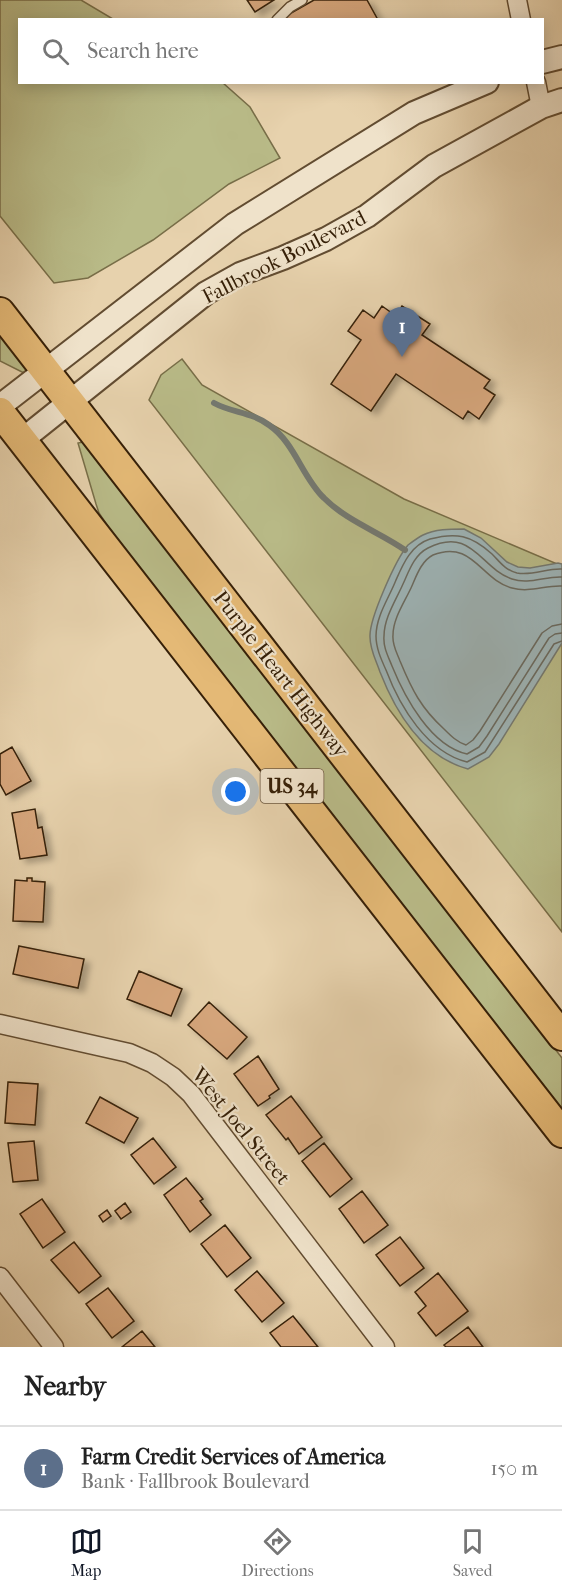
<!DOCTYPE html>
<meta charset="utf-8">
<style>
:root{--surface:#fff;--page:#f2f2f2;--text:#222;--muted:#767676;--line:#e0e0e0;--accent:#111827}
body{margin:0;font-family:"IM FELL French Canon",serif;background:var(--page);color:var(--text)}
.you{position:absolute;left:236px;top:792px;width:21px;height:21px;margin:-15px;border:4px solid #fff;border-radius:50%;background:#1a73e8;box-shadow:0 0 0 9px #1a73e833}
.badge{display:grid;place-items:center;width:39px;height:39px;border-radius:50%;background:var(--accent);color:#fff;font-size:20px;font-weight:700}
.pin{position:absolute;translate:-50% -50px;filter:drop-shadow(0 2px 3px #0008)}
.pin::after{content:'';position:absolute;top:32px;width:21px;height:18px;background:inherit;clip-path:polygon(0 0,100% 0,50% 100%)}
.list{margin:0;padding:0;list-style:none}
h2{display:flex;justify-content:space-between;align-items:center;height:78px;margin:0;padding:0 24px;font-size:26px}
h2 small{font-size:20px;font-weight:400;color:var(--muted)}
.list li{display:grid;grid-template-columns:39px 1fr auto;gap:18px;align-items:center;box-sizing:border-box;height:84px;padding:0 24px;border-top:2px solid var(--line)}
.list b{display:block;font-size:22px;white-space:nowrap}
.list p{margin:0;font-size:20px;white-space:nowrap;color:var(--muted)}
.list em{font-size:20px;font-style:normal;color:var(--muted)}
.icon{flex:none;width:33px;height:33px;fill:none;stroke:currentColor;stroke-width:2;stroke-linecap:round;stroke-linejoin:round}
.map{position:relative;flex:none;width:562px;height:1347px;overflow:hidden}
.search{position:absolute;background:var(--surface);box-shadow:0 3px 15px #0003;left:18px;right:18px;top:18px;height:66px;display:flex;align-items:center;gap:15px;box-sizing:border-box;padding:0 21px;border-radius:0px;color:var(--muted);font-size:22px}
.sheet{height:162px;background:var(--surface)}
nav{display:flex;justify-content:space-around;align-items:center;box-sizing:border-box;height:84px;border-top:2px solid var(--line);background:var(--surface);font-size:16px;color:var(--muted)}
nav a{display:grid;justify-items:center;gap:3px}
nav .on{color:var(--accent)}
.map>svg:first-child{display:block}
.green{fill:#b9bb88;stroke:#786e48;stroke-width:1.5}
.water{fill:#9db4b7;stroke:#747971;stroke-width:1.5}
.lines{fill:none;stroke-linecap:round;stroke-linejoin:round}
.shore{stroke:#6a6a60;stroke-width:1.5}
.stream{stroke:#747971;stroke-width:6}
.building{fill:#d7a77d;stroke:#362008;stroke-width:1.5;filter:url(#shadow)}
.service-casing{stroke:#624c31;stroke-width:12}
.minor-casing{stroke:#624c31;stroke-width:21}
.tertiary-casing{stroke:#624c31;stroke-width:26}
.primary-casing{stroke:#362008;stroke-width:32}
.service{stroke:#efe2ca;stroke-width:9}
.minor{stroke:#efe2ca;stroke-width:18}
.tertiary{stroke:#efe2ca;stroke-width:22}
.primary{stroke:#e4b976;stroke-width:28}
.labels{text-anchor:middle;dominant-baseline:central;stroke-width:4.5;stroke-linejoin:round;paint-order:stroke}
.shield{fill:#efe2ca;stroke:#6e5a42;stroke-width:1.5}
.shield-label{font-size:20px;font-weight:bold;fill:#362008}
.street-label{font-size:21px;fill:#362008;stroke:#efe2ca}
</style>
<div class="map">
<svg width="562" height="1347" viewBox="0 0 562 1347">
<defs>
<filter id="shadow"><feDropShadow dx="6" dy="4" stdDeviation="3" flood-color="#0004"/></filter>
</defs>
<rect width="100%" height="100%" fill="#e7d2ad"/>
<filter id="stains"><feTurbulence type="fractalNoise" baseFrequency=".00333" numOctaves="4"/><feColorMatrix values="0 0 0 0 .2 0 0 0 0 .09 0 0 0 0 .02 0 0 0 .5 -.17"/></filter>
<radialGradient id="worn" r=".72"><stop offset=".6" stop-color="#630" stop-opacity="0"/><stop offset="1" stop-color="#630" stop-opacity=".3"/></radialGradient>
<!-- green -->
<path class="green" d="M 0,0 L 81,0 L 113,19 L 20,20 L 20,82 L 223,83 L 250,107 L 280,158 L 229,184 L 153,240 L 88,278 L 54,283 L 0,216 Z
M 0,332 L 31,372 L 28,375 L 0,361 Z
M 182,359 L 202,385 L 404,499 L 562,566 L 562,932 L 149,400 L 161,375 Z
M 83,442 L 562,1058 L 562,1109 L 109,528 L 99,513 L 96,504 L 78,443 Z"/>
<!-- water -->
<path class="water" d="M 464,529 L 481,538 L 507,562 L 518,567 L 530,568 L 558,563 L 562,564 L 562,643 L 499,744 L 489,757 L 468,769 C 423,757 396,713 380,672 C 376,660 370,650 370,637 C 369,619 396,559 408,545 C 412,542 419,537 423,535 C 435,529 450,529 464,529 Z"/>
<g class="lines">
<!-- shore -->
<path class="shore" d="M 562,569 C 547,568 533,576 517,573 C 505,570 500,562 492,554 C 471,535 456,532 430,539 C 411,545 403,564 396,580 C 389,598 376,616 376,636 C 376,648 381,659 386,670 C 400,707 427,752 467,762 L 485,752 L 554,644 L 562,641
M 562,577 C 545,576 529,585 512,579 C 480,568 472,526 428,548 C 414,555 409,571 403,584 C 396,600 384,618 384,636 C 383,647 388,656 392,666 C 405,698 431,746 467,754 L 479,747 L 487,736 L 549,638 L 555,634 L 562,633
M 562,586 C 545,585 530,593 512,588 C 481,580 472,539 433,555 C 421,561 416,577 411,588 C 404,603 393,619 393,635 C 392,645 397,653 400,661 C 412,690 421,708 444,729 C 451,736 457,742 466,745 L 473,740 L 480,731 L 542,633 L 552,626 L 562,624"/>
<!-- stream -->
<path class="stream" d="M 214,403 C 232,413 252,412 269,425 C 295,443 302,477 324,498 C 347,521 379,532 405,550"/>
</g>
<!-- building -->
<path class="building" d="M 247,0 L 274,0 L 255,12 Z
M 314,0 L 367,0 L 378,20 L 286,20 L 284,17 Z
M 382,306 L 396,316 L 402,306 L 430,324 L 422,335 L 490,380 L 484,388 L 495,395 L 479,419 L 468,411 L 463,419 L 396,374 L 371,411 L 331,384 L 361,340 L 348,331 L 363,310 L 374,318 Z
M 12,747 L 31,781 L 6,795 L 0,784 L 0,754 Z
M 35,809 L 38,828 L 42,827 L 47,855 L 20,859 L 12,813 Z
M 27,878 L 32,878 L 32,881 L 45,882 L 43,922 L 13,921 L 15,880 L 27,881 Z
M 19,946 L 84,959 L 78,988 L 13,974 Z
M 139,971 L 182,989 L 171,1016 L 127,999 Z
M 209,1002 L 247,1037 L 227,1059 L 188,1025 Z
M 258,1056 L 279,1089 L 269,1096 L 270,1098 L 258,1106 L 234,1074 Z
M 8,1082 L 38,1084 L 35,1125 L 5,1123 Z
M 291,1096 L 322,1137 L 299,1154 L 288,1138 L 286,1140 L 266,1115 Z
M 100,1097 L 138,1118 L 124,1143 L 86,1123 Z
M 153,1138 L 176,1167 L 154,1184 L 131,1155 Z
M 34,1141 L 38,1180 L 13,1182 L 8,1143 Z
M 324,1143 L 352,1179 L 330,1197 L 302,1161 Z
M 186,1178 L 203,1199 L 200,1201 L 211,1215 L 190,1232 L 164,1195 Z
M 362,1191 L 388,1225 L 364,1243 L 339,1209 Z
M 42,1199 L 65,1232 L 43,1248 L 20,1214 Z
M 125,1203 L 131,1212 L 121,1219 L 115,1211 Z
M 107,1210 L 111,1216 L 103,1222 L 99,1216 Z
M 225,1225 L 251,1258 L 227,1277 L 201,1244 Z
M 400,1237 L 424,1268 L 400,1286 L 376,1255 Z
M 74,1242 L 101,1276 L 79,1293 L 51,1260 Z
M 257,1271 L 284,1303 L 262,1322 L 235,1290 Z
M 438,1273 L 468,1311 L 436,1336 L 418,1313 L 426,1306 L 415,1292 Z
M 108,1288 L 134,1321 L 112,1338 L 86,1304 Z
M 293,1316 L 318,1347 L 281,1347 L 270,1333 Z
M 468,1327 L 483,1347 L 446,1347 L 444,1345 Z
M 142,1331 L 155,1347 L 122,1347 Z"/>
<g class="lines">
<defs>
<path id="service" d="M 277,20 L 290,7 L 302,0"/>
<path id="minor" d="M 517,0 L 521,20
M 536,82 L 541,107
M 0,1024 L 129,1053 L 152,1063 L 173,1077 L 191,1094 L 385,1347
M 0,1277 L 54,1347"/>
<path id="tertiary" d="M 542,62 L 562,57
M 0,406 L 235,224 L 414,113 L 487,82
M 22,440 L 206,293 L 240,274 L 283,258 L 326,239 L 367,216 L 434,166 L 541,107 L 562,100"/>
<path id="primary" d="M 0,312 L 562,1036
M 0,412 L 562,1133"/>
</defs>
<!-- service casing -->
<use href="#service" class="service-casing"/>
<!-- minor casing -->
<use href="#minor" class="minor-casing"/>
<!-- tertiary casing -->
<use href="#tertiary" class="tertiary-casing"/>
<!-- primary casing -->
<use href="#primary" class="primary-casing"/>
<!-- service -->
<use href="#service" class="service"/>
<!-- minor -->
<use href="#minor" class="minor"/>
<!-- tertiary -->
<use href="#tertiary" class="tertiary"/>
<!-- primary -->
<use href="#primary" class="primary"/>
</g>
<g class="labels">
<!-- shield labels -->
<rect class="shield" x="260.5" y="769" width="63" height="34" rx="4.5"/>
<g class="shield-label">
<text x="292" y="786">US 34</text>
</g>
<!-- street labels -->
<g class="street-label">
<text transform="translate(284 257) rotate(-27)">Fallbrook Boulevard</text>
<text transform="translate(281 674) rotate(52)">Purple Heart Highway</text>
<text transform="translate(241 1126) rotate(51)">West Joel Street</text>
</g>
</g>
<rect width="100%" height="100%" filter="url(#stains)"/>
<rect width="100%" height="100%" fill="url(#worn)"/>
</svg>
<div class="you"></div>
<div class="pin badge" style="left:402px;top:357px;background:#5c6f8a">1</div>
<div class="search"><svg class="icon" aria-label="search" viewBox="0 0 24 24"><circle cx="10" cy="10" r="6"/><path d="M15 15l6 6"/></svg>Search here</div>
</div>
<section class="sheet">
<h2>Nearby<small></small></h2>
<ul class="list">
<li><span class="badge" style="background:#5c6f8a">1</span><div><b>Farm Credit Services of America</b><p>Bank · Fallbrook Boulevard</p></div><em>150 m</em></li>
</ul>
</section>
<nav>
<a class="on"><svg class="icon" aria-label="map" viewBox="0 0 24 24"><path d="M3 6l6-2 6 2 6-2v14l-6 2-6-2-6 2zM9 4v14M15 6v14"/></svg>Map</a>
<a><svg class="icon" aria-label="directions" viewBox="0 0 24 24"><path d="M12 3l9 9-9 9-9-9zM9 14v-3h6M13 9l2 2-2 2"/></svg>Directions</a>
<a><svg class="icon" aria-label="saved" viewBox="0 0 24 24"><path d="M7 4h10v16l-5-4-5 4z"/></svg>Saved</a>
</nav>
